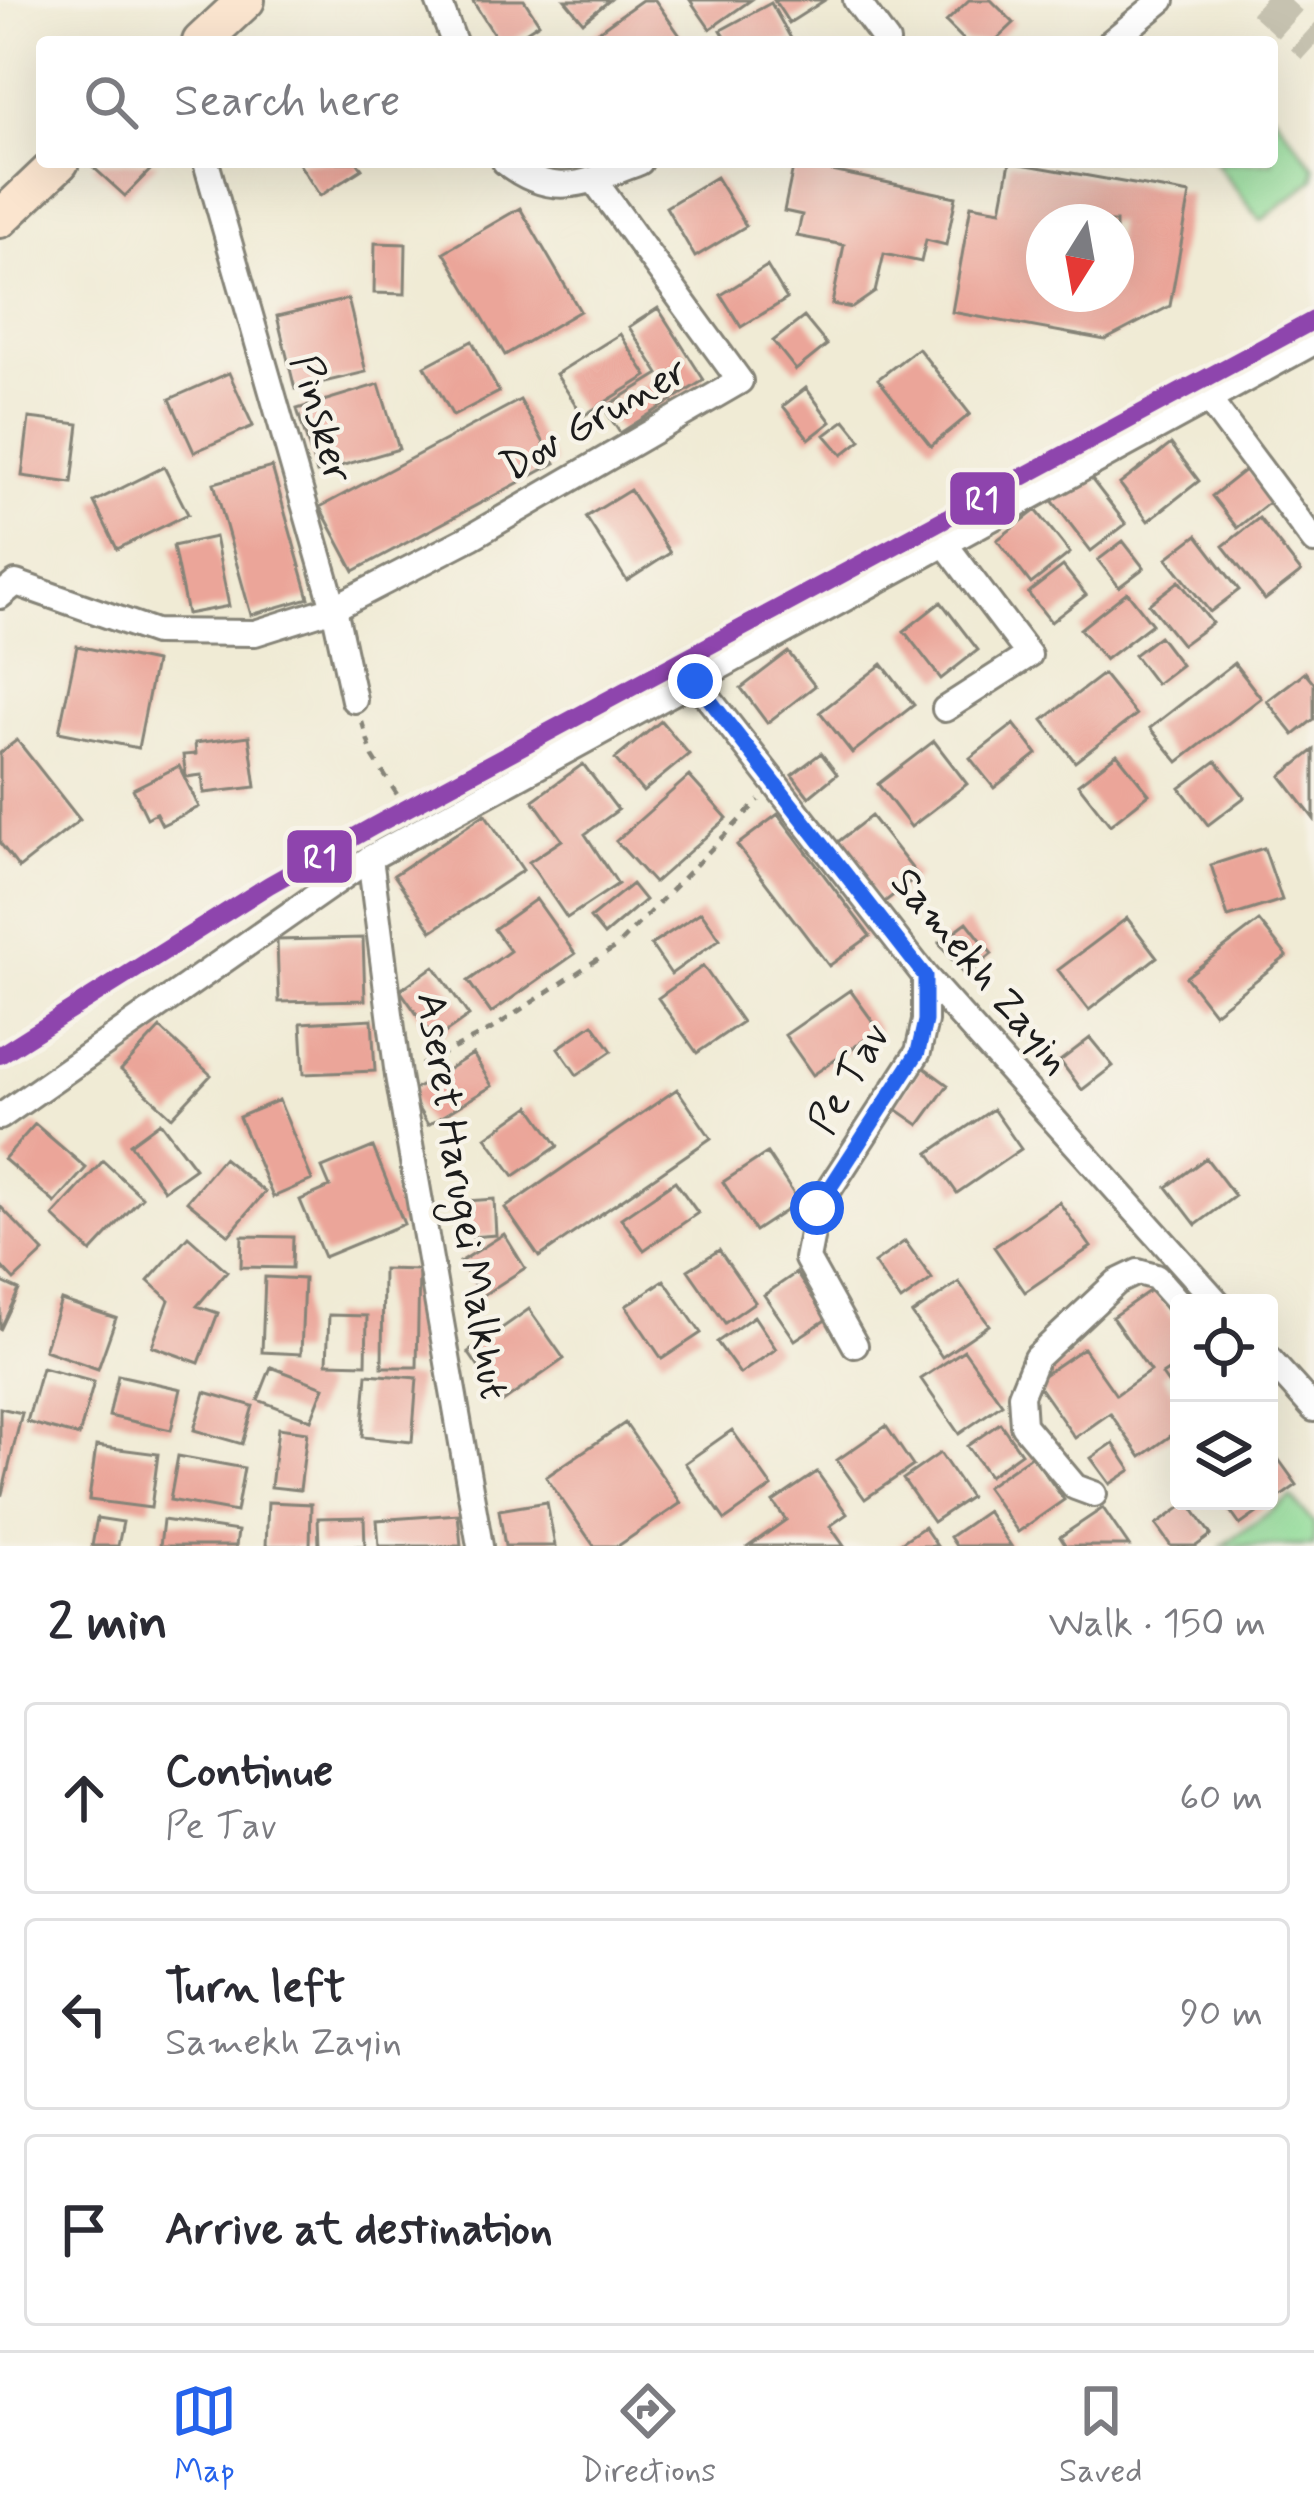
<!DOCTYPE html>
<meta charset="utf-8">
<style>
:root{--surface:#fff;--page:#f2f2f3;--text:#2b2b33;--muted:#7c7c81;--line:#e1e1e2;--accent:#2563eb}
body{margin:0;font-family:Mynerve,sans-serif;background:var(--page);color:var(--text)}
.controls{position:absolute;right:36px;bottom:36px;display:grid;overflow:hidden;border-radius:12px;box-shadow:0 12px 48px #0002}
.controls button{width:108px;height:108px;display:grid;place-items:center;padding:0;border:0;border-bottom:3px solid var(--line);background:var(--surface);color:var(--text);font:60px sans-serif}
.compass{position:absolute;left:1026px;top:204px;width:108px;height:108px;border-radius:50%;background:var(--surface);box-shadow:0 12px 48px #0002;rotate:191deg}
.stop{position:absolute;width:36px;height:36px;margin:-27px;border:9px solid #2563eb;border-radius:50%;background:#fff}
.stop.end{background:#2563eb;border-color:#fff;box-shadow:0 3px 12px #0008}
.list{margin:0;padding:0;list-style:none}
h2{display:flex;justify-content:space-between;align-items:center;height:156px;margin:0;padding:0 48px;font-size:51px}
h2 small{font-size:39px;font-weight:400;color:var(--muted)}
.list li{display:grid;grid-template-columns:78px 1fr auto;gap:36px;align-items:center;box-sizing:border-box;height:192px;margin:0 24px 24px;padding:0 24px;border:3px solid var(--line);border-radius:12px}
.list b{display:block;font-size:45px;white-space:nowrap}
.list p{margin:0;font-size:39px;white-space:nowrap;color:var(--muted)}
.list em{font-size:39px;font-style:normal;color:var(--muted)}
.icon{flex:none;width:66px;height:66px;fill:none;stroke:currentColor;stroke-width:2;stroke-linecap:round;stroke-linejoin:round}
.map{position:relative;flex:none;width:1314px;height:1546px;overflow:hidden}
.search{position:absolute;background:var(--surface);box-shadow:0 12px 48px #0002;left:36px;right:36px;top:36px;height:132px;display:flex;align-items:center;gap:30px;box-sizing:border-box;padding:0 42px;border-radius:12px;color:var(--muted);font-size:45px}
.sheet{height:804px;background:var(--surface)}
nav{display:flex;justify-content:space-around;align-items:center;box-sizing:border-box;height:168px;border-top:3px solid var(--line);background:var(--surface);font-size:33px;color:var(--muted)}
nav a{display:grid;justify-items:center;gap:6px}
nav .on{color:var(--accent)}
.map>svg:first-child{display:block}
.green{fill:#92dd9a;stroke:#577c5b;stroke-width:3}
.building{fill:#eba599;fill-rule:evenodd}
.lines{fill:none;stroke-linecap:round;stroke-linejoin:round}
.secondary-tunnel{stroke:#c6c2b0;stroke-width:36;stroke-dasharray:36 18;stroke-linecap:butt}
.street-casing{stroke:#868478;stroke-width:30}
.secondary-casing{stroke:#868478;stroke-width:42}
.path{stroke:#868478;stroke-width:4.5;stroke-dasharray:9 9;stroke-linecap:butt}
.street{stroke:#fff;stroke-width:24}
.secondary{stroke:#fbe5cf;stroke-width:36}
.rail-1-casing{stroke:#f7f3e8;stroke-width:27}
.rail-1{stroke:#8e44ad;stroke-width:18}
.route{stroke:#2563eb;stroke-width:15}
.labels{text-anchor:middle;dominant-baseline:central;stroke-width:9;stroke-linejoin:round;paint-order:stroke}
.street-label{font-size:42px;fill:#1c1c1c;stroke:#f7f3e8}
.line-badge{stroke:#f7f3e8;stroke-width:4.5}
.badge-label{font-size:33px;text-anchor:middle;font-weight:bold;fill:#fff}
</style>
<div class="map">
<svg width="1314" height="1546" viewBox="0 0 1314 1546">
<rect width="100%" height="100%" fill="#f7f3e8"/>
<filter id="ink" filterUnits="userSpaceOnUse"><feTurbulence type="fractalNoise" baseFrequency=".00833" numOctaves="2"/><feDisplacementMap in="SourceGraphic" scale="24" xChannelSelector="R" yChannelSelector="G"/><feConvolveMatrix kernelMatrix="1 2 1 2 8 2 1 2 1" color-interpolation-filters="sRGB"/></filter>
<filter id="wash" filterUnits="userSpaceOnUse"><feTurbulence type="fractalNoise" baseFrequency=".004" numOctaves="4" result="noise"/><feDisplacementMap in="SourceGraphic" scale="48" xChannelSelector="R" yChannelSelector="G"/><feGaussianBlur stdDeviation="2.7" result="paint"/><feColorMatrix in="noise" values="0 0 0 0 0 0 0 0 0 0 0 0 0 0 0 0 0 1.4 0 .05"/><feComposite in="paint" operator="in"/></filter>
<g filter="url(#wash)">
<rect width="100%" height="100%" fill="#f0ebd5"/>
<!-- green -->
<path class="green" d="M 1272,112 L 1314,166 L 1314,179 L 1261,221 L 1215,162 L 1272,162 Z
M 1291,1497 L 1314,1524 L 1314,1546 L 1222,1546 Z"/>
<g id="blocks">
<!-- building -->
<path class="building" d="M 472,0 L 524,0 L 539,23 L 510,42 L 499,42 Z
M 565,0 L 610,0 L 583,22 Z
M 642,0 L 655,0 L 683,40 L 583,42 Z
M 690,0 L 751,0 L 710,29 Z
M 774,0 L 825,0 L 789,23 Z
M 969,0 L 991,0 L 1014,23 L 994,42 L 966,42 L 946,22 Z
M 771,3 L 793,42 L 728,42 L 721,30 Z
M 96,162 L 158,162 L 125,196 L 92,166 Z
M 298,162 L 357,162 L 362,169 L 320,196 Z
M 1010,162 L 1190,194 L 1170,306 L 1105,340 L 952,312 L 971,205 L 1001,210 ZM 1044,222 L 1116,222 L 1116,294 L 1044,294 Z
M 794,163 L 956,197 L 946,245 L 926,240 L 921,262 L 884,254 L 875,292 L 852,308 L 832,304 L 844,245 L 797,236 L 802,215 L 784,211 Z
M 716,177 L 746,226 L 695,257 L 666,207 Z
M 520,208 L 580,311 L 505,355 L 444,252 Z
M 375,243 L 406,244 L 405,294 L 374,293 Z
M 767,266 L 787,299 L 741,327 L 721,295 Z
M 348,299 L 366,372 L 295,389 L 277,316 Z
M 658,308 L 704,380 L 620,433 L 604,408 L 659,374 L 629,327 Z
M 804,317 L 827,345 L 796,370 L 773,341 Z
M 620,334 L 647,376 L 583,416 L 556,374 Z
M 472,341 L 499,392 L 453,416 L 425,366 Z
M 918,348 L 970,414 L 931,446 L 878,379 Z
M 229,373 L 253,426 L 194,452 L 170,399 Z
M 379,384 L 399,449 L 317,473 L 297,409 Z
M 806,388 L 831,422 L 809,439 L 783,406 Z
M 520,400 L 555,463 L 354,571 L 320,507 Z
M 29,418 L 79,424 L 72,483 L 22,476 Z
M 845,420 L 861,440 L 842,455 L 825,435 Z
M 1171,444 L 1199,481 L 1148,521 L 1120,484 Z
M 164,467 L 188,514 L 117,549 L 94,502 Z
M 272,467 L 309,598 L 251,615 L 214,483 Z
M 1246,469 L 1271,501 L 1237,528 L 1212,496 Z
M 1086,472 L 1126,524 L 1091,551 L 1051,499 Z
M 630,490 L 670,553 L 627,581 L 586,517 Z
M 1036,510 L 1070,553 L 1031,584 L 997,540 Z
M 1259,518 L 1301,572 L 1265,600 L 1223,546 Z
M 1197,535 L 1239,590 L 1210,612 L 1167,558 Z
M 215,537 L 229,606 L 187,614 L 173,546 Z
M 1123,541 L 1144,568 L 1119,587 L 1098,560 Z
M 1063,566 L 1086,595 L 1051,622 L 1028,593 Z
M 1179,581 L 1212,623 L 1182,645 L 1149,604 Z
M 1127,592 L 1152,624 L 1105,660 L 1080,629 Z
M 941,602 L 978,650 L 941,679 L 904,631 Z
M 1159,636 L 1181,665 L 1156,684 L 1134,655 Z
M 77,646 L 155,662 L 138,748 L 59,732 Z
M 788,652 L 815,686 L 767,723 L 741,688 Z
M 1234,663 L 1261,698 L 1178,762 L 1150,728 Z
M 882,664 L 914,705 L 852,753 L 820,712 Z
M 1305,672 L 1314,683 L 1314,719 L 1294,735 L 1267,701 Z
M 1103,674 L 1136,715 L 1075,762 L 1043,720 Z
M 661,721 L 689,754 L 643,792 L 615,759 Z
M 1014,724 L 1037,754 L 994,788 L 970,758 Z
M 249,736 L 256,787 L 204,793 L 202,775 L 186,777 L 183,755 L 196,754 L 195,743 Z
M 17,740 L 80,820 L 19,868 L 0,843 L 0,753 Z
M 934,741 L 967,784 L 911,827 L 878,784 Z
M 1314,750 L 1314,819 L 1281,776 Z
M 821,753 L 837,774 L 809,797 L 792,775 Z
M 1117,754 L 1149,794 L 1110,825 L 1078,784 Z
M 1216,761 L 1245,797 L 1208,825 L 1180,788 Z
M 583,764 L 618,810 L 585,834 L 618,884 L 567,918 L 529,862 L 562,840 L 533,800 Z
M 179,766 L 199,807 L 162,825 L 156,813 L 147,818 L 133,789 Z
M 689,776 L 727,818 L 654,883 L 616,841 Z
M 485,814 L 523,870 L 432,931 L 394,875 Z
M 778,814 L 870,936 L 829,966 L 737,845 Z
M 871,816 L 918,876 L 882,904 L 835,844 Z
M 1264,848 L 1282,900 L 1228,917 L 1211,865 Z
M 632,884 L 645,900 L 604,935 L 590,918 Z
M 536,899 L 575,954 L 491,1013 L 468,981 L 510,951 L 494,929 Z
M 701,912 L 720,939 L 671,974 L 651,945 Z
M 1127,918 L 1157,957 L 1089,1010 L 1058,970 Z
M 1259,921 L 1287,956 L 1214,1013 L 1186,977 Z
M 967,922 L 992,954 L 965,976 L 939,943 Z
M 363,938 L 365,1000 L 279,1002 L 277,940 Z
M 434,966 L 469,1016 L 435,1040 L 400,990 Z
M 703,966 L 742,1022 L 697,1053 L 658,998 Z
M 850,990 L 879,1030 L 813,1075 L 785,1035 Z
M 372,1019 L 375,1071 L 304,1074 L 301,1023 Z
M 593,1024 L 612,1051 L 577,1075 L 558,1048 Z
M 160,1028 L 211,1075 L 172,1117 L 121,1070 Z
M 1090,1038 L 1113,1066 L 1082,1090 L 1060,1061 Z
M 473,1054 L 492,1086 L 428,1125 L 409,1093 Z
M 922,1066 L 948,1085 L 919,1125 L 893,1107 Z
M 677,1089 L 711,1138 L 539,1257 L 505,1208 Z
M 279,1100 L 312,1180 L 273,1197 L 239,1117 Z
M 530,1106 L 558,1146 L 514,1176 L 486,1137 Z
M 993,1109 L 1021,1149 L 957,1193 L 929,1153 Z
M 160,1122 L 195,1168 L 164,1190 L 130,1144 Z
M 35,1124 L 86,1168 L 55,1203 L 4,1159 Z
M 373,1147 L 404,1224 L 324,1257 L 300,1200 L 330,1187 L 322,1168 Z
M 767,1153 L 799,1202 L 755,1231 L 723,1182 Z
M 223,1158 L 265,1192 L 229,1235 L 187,1201 Z
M 1206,1158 L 1235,1196 L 1196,1225 L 1167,1187 Z
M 103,1161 L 142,1197 L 91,1252 L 53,1216 Z
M 675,1181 L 698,1213 L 644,1250 L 621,1218 Z
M 494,1199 L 496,1235 L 470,1237 L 467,1201 Z
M 1059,1202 L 1091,1247 L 1025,1292 L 994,1247 Z
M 0,1206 L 44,1252 L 14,1280 L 0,1265 Z
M 504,1234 L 525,1268 L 482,1296 L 460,1262 Z
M 188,1236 L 227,1271 L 197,1306 L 218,1313 L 199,1363 L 152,1346 L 169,1300 L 148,1281 Z
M 242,1236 L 293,1237 L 292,1268 L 241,1267 Z
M 905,1241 L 932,1279 L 901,1301 L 874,1263 Z
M 719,1250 L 755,1302 L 725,1323 L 688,1270 Z
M 383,1269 L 419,1270 L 417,1367 L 382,1367 Z
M 796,1273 L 827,1319 L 795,1340 L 764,1295 Z
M 265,1277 L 304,1279 L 301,1354 L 262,1352 Z
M 664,1280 L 701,1333 L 662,1359 L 626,1306 Z
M 0,1281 L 19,1290 L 0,1330 Z
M 959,1282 L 989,1325 L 942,1357 L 912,1314 Z
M 1152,1289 L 1179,1327 L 1179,1364 L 1162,1375 L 1179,1399 L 1179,1430 L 1141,1457 L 1110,1413 L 1075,1438 L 1035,1381 L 1083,1348 L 1116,1395 L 1150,1371 L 1112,1317 Z
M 61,1300 L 116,1318 L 98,1369 L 44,1350 Z
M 529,1309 L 564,1359 L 503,1402 L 468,1352 Z
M 329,1315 L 367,1316 L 366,1364 L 327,1363 Z
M 754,1316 L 776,1349 L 740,1374 L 717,1342 Z
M 964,1350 L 1002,1404 L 959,1434 L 921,1379 Z
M 271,1367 L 324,1387 L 311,1420 L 258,1400 Z
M 42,1368 L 94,1382 L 79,1436 L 27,1422 Z
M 367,1374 L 417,1378 L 412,1442 L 362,1437 Z
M 118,1375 L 181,1389 L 171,1430 L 109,1416 Z
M 205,1392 L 253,1406 L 242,1444 L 194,1430 Z
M 0,1408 L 22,1413 L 2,1494 L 0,1493 Z
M 625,1423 L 681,1503 L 618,1546 L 594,1546 L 546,1477 Z
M 1000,1423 L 1021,1453 L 989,1476 L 967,1446 Z
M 886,1426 L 913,1466 L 865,1499 L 837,1460 Z
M 278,1428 L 307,1432 L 300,1490 L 271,1487 Z
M 732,1430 L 772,1487 L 725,1520 L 685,1463 Z
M 1113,1443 L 1131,1470 L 1110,1484 L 1091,1458 Z
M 96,1446 L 158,1454 L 151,1508 L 89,1500 Z
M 1269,1446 L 1297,1485 L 1240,1525 L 1223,1501 L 1269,1501 Z
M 940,1453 L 970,1497 L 933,1522 L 903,1479 Z
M 1032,1455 L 1064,1500 L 1018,1532 L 986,1487 Z
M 178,1456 L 244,1468 L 236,1512 L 170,1500 Z
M 817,1472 L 847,1514 L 830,1526 L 844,1546 L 749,1546 L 786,1520 L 773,1502 Z
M 268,1502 L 311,1504 L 310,1546 L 266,1546 Z
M 547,1502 L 555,1546 L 505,1546 L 499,1510 Z
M 1188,1502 L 1211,1535 L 1196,1546 L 1171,1546 L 1156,1525 Z
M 1103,1508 L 1129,1546 L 1066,1546 L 1060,1537 Z
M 987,1511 L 1011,1546 L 956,1546 L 950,1537 Z
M 458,1514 L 461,1546 L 379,1546 L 377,1520 Z
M 364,1517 L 365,1546 L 319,1546 L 318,1518 Z
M 97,1518 L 123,1522 L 118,1546 L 92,1546 Z
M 163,1520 L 238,1531 L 236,1546 L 160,1546 Z
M 924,1527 L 937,1546 L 896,1546 Z"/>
</g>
</g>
<g filter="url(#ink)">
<use href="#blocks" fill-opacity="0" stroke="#868478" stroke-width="3"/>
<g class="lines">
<!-- secondary-tunnel -->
<path class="secondary-tunnel" d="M 1263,0 L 1314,46"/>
<defs>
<path id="street" d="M 438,0 L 454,42
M 856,0 L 887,42
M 1111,42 L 1162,0
M 206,162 L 334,608 L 354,700
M 505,162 C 554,201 588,182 640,162
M 1209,400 L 1314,541
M 945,544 L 1029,655 L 945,709
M 0,596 L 16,583 L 155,632 L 255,633 L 334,608 L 471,537 L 740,381 L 594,180
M 695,681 L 925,976 L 1218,1303
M 370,858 L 398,1076 L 480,1546
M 0,1117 L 370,858 L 1314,342
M 855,1345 L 807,1259 L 817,1208 L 918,1052 L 925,1021 L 925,976
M 1269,1359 L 1314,1409
M 1094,1494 L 1075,1487 L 1023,1425 L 1021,1395 L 1036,1358 L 1117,1282 L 1138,1272 L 1156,1277 L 1179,1303"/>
<path id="secondary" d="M 201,42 L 246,0
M 0,219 L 60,162"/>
</defs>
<!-- street casing -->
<use href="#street" class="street-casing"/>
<!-- secondary casing -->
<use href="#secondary" class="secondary-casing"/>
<!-- path -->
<path class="path" d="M 362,722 L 373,757 L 405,807
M 421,1065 L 490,1030 L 616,947 L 759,800"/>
<!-- street -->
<use href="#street" class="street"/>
<!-- secondary -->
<use href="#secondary" class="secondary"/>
<defs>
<path id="rail-1" d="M 0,1055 L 269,885 L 372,827 L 1314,320"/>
</defs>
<!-- rail-1 casing -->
<use href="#rail-1" class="rail-1-casing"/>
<!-- rail-1 -->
<use href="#rail-1" class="rail-1"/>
</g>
</g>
<g class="lines" filter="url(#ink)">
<!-- route -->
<path class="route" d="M 695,681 L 925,976 L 925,1021 L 918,1052 L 817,1208"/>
</g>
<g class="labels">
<!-- street labels -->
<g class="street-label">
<text transform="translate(320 419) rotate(74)">Pinsker</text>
<text transform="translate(595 420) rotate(-30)">Dov Gruner</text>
<text transform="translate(980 972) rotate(50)">Samekh Zayin</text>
<text transform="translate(850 1079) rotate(-60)">Pe Tav</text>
<text transform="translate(461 1196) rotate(81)">Aseret Harugei Malkhut</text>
</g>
</g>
<g class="line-badge">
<rect x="948" y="470" width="69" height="57" rx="12" fill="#8e44ad"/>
<rect x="285" y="828" width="69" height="57" rx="12" fill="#8e44ad"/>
</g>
<g class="badge-label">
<text x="982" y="510">R1</text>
<text x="320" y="868">R1</text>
</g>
</svg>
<div class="controls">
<button><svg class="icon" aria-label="locate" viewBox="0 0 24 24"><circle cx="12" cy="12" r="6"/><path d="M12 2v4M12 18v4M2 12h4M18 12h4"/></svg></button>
<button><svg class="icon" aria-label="layers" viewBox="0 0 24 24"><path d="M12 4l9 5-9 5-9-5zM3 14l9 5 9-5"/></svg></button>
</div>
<svg class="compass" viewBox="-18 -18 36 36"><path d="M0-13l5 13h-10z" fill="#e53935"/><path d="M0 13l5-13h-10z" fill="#7c7c81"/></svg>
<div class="stop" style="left:817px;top:1208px"></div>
<div class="stop end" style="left:695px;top:681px"></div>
<div class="search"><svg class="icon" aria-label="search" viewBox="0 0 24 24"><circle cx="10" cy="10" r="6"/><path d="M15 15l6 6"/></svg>Search here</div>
</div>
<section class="sheet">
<h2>2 min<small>Walk · 150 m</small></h2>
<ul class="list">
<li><svg class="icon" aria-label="ahead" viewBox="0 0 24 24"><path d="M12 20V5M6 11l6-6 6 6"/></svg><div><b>Continue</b><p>Pe Tav</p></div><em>60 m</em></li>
<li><svg class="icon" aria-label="left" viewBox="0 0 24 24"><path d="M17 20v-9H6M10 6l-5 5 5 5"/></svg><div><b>Turn left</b><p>Samekh Zayin</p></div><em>90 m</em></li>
<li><svg class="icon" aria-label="arrive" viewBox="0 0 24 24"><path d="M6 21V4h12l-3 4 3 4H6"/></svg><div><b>Arrive at destination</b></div></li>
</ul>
</section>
<nav>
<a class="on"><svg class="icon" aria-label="map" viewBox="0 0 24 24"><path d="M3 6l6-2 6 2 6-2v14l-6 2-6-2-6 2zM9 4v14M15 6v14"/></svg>Map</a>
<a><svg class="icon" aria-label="directions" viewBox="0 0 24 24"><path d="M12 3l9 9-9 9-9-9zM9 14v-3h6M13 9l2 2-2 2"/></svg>Directions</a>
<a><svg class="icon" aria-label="saved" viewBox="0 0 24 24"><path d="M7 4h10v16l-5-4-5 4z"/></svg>Saved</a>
</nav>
